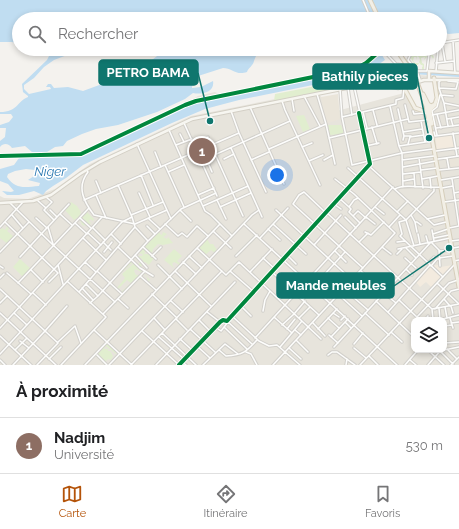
<!DOCTYPE html>
<html lang="fr">
<meta charset="utf-8">
<style>
:root{--surface:#fff;--page:#f6f6f6;--text:#202124;--muted:#757577;--line:#e0e0e0;--accent:#b45309}
body{margin:0;font-family:Raleway,sans-serif;background:var(--page);color:var(--text)}
.controls{position:absolute;right:12px;bottom:12px;display:grid;overflow:hidden;border-radius:8px;box-shadow:0 2px 6px #0003}
.controls button{width:36px;height:36px;display:grid;place-items:center;padding:0;border:0;border-bottom:1px solid var(--line);background:var(--surface);color:var(--text);font:20px sans-serif}
.you{position:absolute;left:277px;top:175px;width:14px;height:14px;margin:-10px;border:3px solid #fff;border-radius:50%;background:#1a73e8;box-shadow:0 0 0 6px #1a73e833}
.badge{display:grid;place-items:center;width:26px;height:26px;border-radius:50%;background:var(--accent);color:#fff;font-size:13px;font-weight:700}
.pin{position:absolute;translate:-50% -50%;border:2px solid #fff;box-shadow:0 1px 4px #0006}
.list{margin:0;padding:0;list-style:none}
h2{display:flex;justify-content:space-between;align-items:center;height:52px;margin:0;padding:0 16px;font-size:17px}
h2 small{font-size:13px;font-weight:400;color:var(--muted)}
.list li{display:grid;grid-template-columns:26px 1fr auto;gap:12px;align-items:center;box-sizing:border-box;height:56px;padding:0 16px;border-top:1px solid var(--line)}
.list b{display:block;font-size:15px;white-space:nowrap}
.list p{margin:0;font-size:13px;white-space:nowrap;color:var(--muted)}
.list em{font-size:13px;font-style:normal;color:var(--muted)}
.icon{flex:none;width:22px;height:22px;fill:none;stroke:currentColor;stroke-width:2;stroke-linecap:round;stroke-linejoin:round}
.map{position:relative;flex:none;width:459px;height:365px;overflow:hidden}
.search{position:absolute;background:var(--surface);box-shadow:0 2px 6px #0003;left:12px;right:12px;top:12px;height:44px;display:flex;align-items:center;gap:10px;box-sizing:border-box;padding:0 14px;border-radius:22px;color:var(--muted);font-size:15px}
.sheet{height:108px;background:var(--surface)}
nav{display:flex;justify-content:space-around;align-items:center;box-sizing:border-box;height:56px;border-top:1px solid var(--line);background:var(--surface);font-size:11px;color:var(--muted)}
nav a{display:grid;justify-items:center;gap:2px}
nav .on{color:var(--accent)}
.map>svg:first-child{display:block}
.residential{fill:#e7e4dc;fill-rule:evenodd}
.commercial{fill:#f3ebdf}
.education{fill:#eae5da}
.green{fill:#e1eecf}
.water{fill:#c0ddf1;fill-rule:evenodd}
.lines{fill:none;stroke-linecap:round;stroke-linejoin:round}
.street-casing{stroke:#d2d0cb;stroke-width:3.5}
.secondary-casing{stroke:#d3cfc5;stroke-width:4.5}
.primary-casing{stroke:#d6cebb;stroke-width:5}
.street{stroke:#fdfdfc;stroke-width:1.5}
.secondary{stroke:#f7f6f1;stroke-width:2.5}
.primary{stroke:#f2efe6;stroke-width:3}
.primary-bridge-casing{stroke:#d6cebb;stroke-width:5;stroke-linecap:butt}
.primary-bridge{stroke:#f2efe6;stroke-width:3}
.cycleway-casing{stroke:#fff;stroke-width:6}
.cycleway{stroke:#00873e;stroke-width:4}
.labels{text-anchor:middle;dominant-baseline:central;stroke-width:3;stroke-linejoin:round;paint-order:stroke}
.water-label{font-size:13px;font-style:italic;fill:#2e7ab2;stroke:#fff}
.leader{fill:none;stroke:#0f766e;stroke-width:1.5}
.callout-dot{fill:#0f766e;stroke:#fff;stroke-width:1.5}
.callout{fill:#0f766e;stroke:#0f766e;stroke-width:1.5}
.callout-label{font-size:13px;text-anchor:middle;font-weight:bold;fill:#fff}
</style>
<div class="map">
<svg width="459" height="365" viewBox="0 0 459 365">
<rect width="100%" height="100%" fill="#f4f2ee"/>
<!-- residential -->
<path class="residential" d="M 417,75 L 435,76 L 437,80 L 459,81 L 459,365 L 0,365 L 0,196 L 4,198 L 28,199 L 55,189 L 90,164 L 191,116 L 315,91 L 328,103 L 333,112 L 404,93 L 413,108 L 431,111 L 440,100 L 435,78 L 418,78 ZM 414,320 L 444,320 L 444,350 L 414,350 Z
M 215,92 L 217,93 L 221,93 L 221,95 L 194,101 L 193,99 L 198,96 Z"/>
<!-- commercial -->
<path class="commercial" d="M 453,134 L 455,147 L 437,150 L 435,136 Z
M 438,265 L 440,267 L 453,265 L 432,288 L 426,282 L 420,287 L 416,282 L 430,266 Z"/>
<!-- education -->
<path class="education" d="M 338,94 L 340,119 L 326,124 L 321,97 Z
M 459,157 L 459,167 L 449,168 L 448,159 Z"/>
<!-- green -->
<path class="green" d="M 421,49 L 422,51 L 418,53 L 419,56 L 429,51 L 434,57 L 433,59 L 431,55 L 430,56 L 429,55 L 426,55 L 428,56 L 424,60 L 425,57 L 421,58 L 422,63 L 424,64 L 424,70 L 422,70 L 422,67 L 423,66 L 422,65 L 421,65 L 419,62 L 420,60 L 419,57 L 417,56 L 416,60 L 416,57 L 414,57 L 413,61 L 415,63 L 419,63 L 418,65 L 415,65 L 410,57 L 418,53 L 418,51 Z
M 363,74 L 363,83 L 274,101 L 275,94 L 347,80 Z
M 304,115 L 310,129 L 303,132 L 296,116 Z
M 328,125 L 341,125 L 344,134 L 330,135 Z
M 71,202 L 77,206 L 81,212 L 79,217 L 74,220 L 64,209 Z
M 87,212 L 94,219 L 93,221 L 90,219 L 89,221 L 91,223 L 87,226 L 82,225 L 80,220 Z
M 7,226 L 9,229 L 7,231 L 14,237 L 8,244 L 0,238 L 0,230 L 2,228 L 5,230 Z
M 159,231 L 160,234 L 162,235 L 163,232 L 167,234 L 163,237 L 167,239 L 168,237 L 173,243 L 163,245 L 158,244 L 153,249 L 152,253 L 150,254 L 147,251 L 144,253 L 145,254 L 148,254 L 154,258 L 149,265 L 145,262 L 142,264 L 141,268 L 139,266 L 139,263 L 143,261 L 141,258 L 138,257 L 138,256 L 142,256 L 143,254 L 139,253 L 143,249 L 146,250 L 144,248 Z
M 207,239 L 210,244 L 213,244 L 217,250 L 215,253 L 211,250 L 205,255 L 199,248 Z
M 174,249 L 182,256 L 177,261 L 181,264 L 178,267 L 178,264 L 174,262 L 172,264 L 174,268 L 164,260 Z
M 20,259 L 31,269 L 23,277 L 13,267 Z
M 131,261 L 150,280 L 148,281 L 146,275 L 136,269 L 134,271 L 136,275 L 142,275 L 123,293 L 120,293 L 131,283 L 127,280 L 118,289 L 119,292 L 114,288 L 114,287 L 117,288 L 125,278 L 122,274 L 133,264 L 132,263 L 118,276 Z
M 107,343 L 117,353 L 116,354 L 106,346 L 104,349 L 108,349 L 108,351 L 110,351 L 113,356 L 111,360 L 108,359 L 106,361 L 106,365 L 95,355 Z"/>
<!-- water -->
<path class="water" d="M 0,0 L 459,0 L 459,33 L 449,34 L 440,32 L 440,19 L 407,19 L 406,13 C 401,14 395,15 390,15 C 379,13 373,8 364,19 L 19,19 L 19,44 L 12,42 L 0,42 Z
M 48,49 L 96,49 L 75,52 L 54,60 L 44,67 L 34,78 L 24,85 L 24,89 L 29,94 L 51,89 L 50,87 L 46,87 L 48,84 L 51,84 L 54,88 L 68,87 L 83,91 L 102,84 L 121,78 L 143,67 L 166,49 L 260,49 C 257,53 256,56 254,61 C 253,66 248,68 247,72 C 236,76 232,68 223,68 L 195,77 L 193,80 L 192,88 L 201,87 L 213,81 C 215,92 202,95 193,93 L 185,99 L 157,112 L 118,125 L 96,129 L 82,134 L 67,141 L 63,146 L 55,147 L 47,152 L 32,152 L 25,146 L 12,148 C 9,144 4,142 0,147 L 0,141 L 5,137 L 6,128 L 0,128 L 0,125 L 9,122 L 13,117 L 11,114 L 0,114 L 0,112 C 18,112 16,102 28,97 L 28,96 L 23,92 L 22,84 L 47,60 L 49,56 Z
M 380,55 L 382,55 L 385,60 L 369,71 L 429,72 L 459,74 L 459,77 L 397,73 L 370,74 L 367,75 L 364,73 L 352,77 L 239,100 L 205,109 L 172,123 L 83,165 L 66,178 L 53,186 L 46,191 L 43,195 L 34,191 L 19,195 L 7,195 L 2,191 L 11,192 L 14,191 L 8,184 L 0,181 L 0,169 L 14,165 L 19,158 L 77,156 L 194,103 L 353,71 L 362,69 ZM 26,169 L 35,170 L 34,176 L 28,180 L 40,183 L 39,186 C 25,187 16,190 7,177 L 8,174 L 15,171 Z"/>
<g class="lines">
<defs>
<path id="street" d="M 363,0 L 371,19
M 453,41 L 455,73
M 440,43 L 459,40
M 442,43 L 445,61
M 382,49 L 396,64 L 412,66
M 413,49 L 408,60 L 417,71 L 420,80
M 400,52 L 409,51 L 412,52
M 436,63 L 454,61
M 417,71 L 427,71
M 427,71 L 429,54
M 436,71 L 438,49
M 440,81 L 439,82 L 439,88 L 444,103 L 448,126
M 354,86 L 360,113
M 348,88 L 352,115
M 439,88 L 456,89 L 458,82 L 448,81
M 340,89 L 342,117 L 352,165 L 402,153 L 433,149
M 317,94 L 326,124 L 335,164
M 441,95 L 453,96
M 304,96 L 320,126
M 292,99 L 294,111
M 282,101 L 285,110 L 320,185
M 444,103 L 459,106
M 405,105 L 409,122 L 427,120
M 390,106 L 399,146 L 402,153 L 403,187
M 250,107 L 284,184
M 398,109 L 404,136 L 403,140
M 373,110 L 377,125
M 231,111 L 239,133 L 266,192
M 413,111 L 414,114 L 424,113 L 430,136
M 363,112 L 367,128
M 437,114 L 441,128
M 432,115 L 459,110
M 342,117 L 396,104 L 396,100 L 403,98 L 404,88
M 447,119 L 459,117
M 451,119 L 453,126
M 421,121 L 425,142
M 184,123 L 217,196
M 372,127 L 377,144
M 436,128 L 459,125
M 169,130 L 205,211 L 211,215 L 232,236
M 403,132 L 422,129
M 434,132 L 435,136 L 459,133
M 453,133 L 457,156
M 180,134 L 184,142
M 437,135 L 432,111 L 437,107 L 440,95
M 404,136 L 411,136 L 411,137
M 329,138 L 408,119
M 193,143 L 208,137
M 137,144 L 171,219
M 408,144 L 410,137 L 424,135
M 176,145 L 192,139
M 366,146 L 379,143
M 399,146 L 432,141
M 302,147 L 312,143
M 231,148 L 262,217
M 269,149 L 326,124
M 436,151 L 459,148
M 155,152 L 161,167
M 215,154 L 243,216
M 0,156 L 81,154 L 185,105 L 196,101 L 357,68 L 366,63 L 382,49
M 206,158 L 212,172
M 419,158 L 423,188
M 447,158 L 449,169
M 224,159 L 234,154
M 438,159 L 459,156
M 251,160 L 269,152
M 324,160 L 333,155
M 402,160 L 434,156
M 201,161 L 290,121
M 309,161 L 323,155
M 165,165 L 184,207
M 369,166 L 434,225 L 446,222
M 403,167 L 436,161
M 348,168 L 405,219
M 87,170 L 88,172 C 76,187 84,202 94,215 L 135,224 L 167,210
M 421,170 L 437,168
M 439,170 L 459,168
M 168,172 L 184,165
M 414,173 L 415,187
M 403,174 L 421,172
M 141,175 L 153,205
M 430,178 L 431,188
M 422,179 L 438,176
M 452,179 L 459,226
M 441,180 L 459,177
M 96,181 L 101,193
M 403,181 L 414,179
M 118,185 L 132,217 L 135,227 L 148,241
M 442,188 L 453,186
M 395,189 C 406,183 428,189 441,187
M 139,193 L 150,217
M 454,193 L 459,192
M 96,195 L 106,218
M 198,195 L 214,188
M 46,197 L 52,202 L 44,210 L 54,220
M 339,198 L 349,207 L 354,200 L 358,198
M 37,200 L 46,208
M 84,200 L 239,133
M 217,200 L 226,219
M 444,202 L 459,200
M 10,203 L 53,245 L 115,302
M 334,204 L 341,209
M 203,206 L 248,186
M 220,207 L 251,193
M 349,207 L 351,209 L 349,212 L 360,223
M 375,207 L 384,214
M 50,210 L 57,217
M 180,210 L 191,221
M 276,210 L 352,280
M 326,212 L 432,309 L 433,320
M 397,212 L 408,201
M 326,213 L 304,192 L 299,195 L 293,204 L 363,268
M 60,214 L 72,225
M 12,215 L 23,228
M 131,215 L 163,202
M 354,215 L 358,211 L 366,218
M 411,215 L 415,222 L 417,232
M 345,217 L 356,228
M 366,217 L 375,224
M 36,218 L 47,228
M 80,218 L 91,228
M 148,218 L 160,229
M 427,219 L 445,215
M 406,220 L 399,222 L 402,234 L 400,236 L 443,277
M 406,220 L 434,191 L 434,189
M 406,220 L 414,246
M 5,222 L 58,273 L 49,282
M 415,222 L 417,222 L 421,225
M 75,223 L 87,234
M 165,224 L 178,236 L 182,233 L 187,237 L 197,226 L 208,236
M 244,224 L 397,365
M 273,224 L 306,254
M 147,226 L 155,234
M 0,227 L 23,202
M 48,227 L 53,244
M 389,227 L 400,215
M 93,228 L 105,240
M 449,228 L 459,226
M 268,229 L 280,240
M 432,230 L 434,241
M 213,231 L 231,248
M 365,232 L 371,235 L 384,222
M 88,233 L 101,245
M 111,234 L 121,244
M 418,234 L 420,244
M 433,234 L 448,229
M 426,236 L 428,243
M 83,238 L 106,260
M 260,238 L 288,208
M 434,238 L 449,235
M 451,241 L 459,240
M 103,242 L 111,250
M 359,242 L 368,233
M 397,242 L 405,241
M 314,245 L 341,215
M 118,247 L 140,268 L 153,276
M 143,247 L 156,259
M 382,247 L 391,254
M 197,248 L 226,275 L 239,262 L 321,339
M 406,248 L 416,258
M 453,248 L 459,247
M 398,249 L 450,238
M 439,250 L 440,266
M 335,251 L 346,262
M 0,252 L 29,222
M 104,252 L 112,242
M 397,254 L 402,249
M 135,255 L 147,268
M 287,255 L 296,264
M 152,256 L 161,247
M 189,256 L 202,268
M 236,256 L 257,235
M 20,257 L 69,204
M 263,258 L 275,269
M 405,258 L 416,268
M 439,258 L 453,256
M 454,261 L 459,260
M 85,262 L 96,272
M 183,262 L 196,274
M 429,262 L 434,257
M 58,265 L 63,284
M 158,265 L 182,289
M 0,266 L 3,268
M 431,266 L 437,259 L 440,259
M 406,269 L 412,275
M 31,270 L 43,282
M 97,271 L 122,294
M 175,271 L 211,306
M 230,271 L 254,292
M 361,271 L 371,281 L 368,285
M 250,272 L 272,249
M 272,272 L 319,315
M 7,273 L 31,294
M 357,275 L 381,296
M 140,276 L 156,290
M 377,276 L 389,287
M 0,278 L 4,274
M 307,281 L 393,187
M 18,283 L 89,208
M 437,283 L 459,304
M 86,284 L 98,296
M 287,286 L 297,273
M 313,287 L 345,252
M 82,288 L 93,300
M 0,289 L 45,331 L 13,365
M 344,289 L 368,310
M 293,291 L 296,285
M 79,292 L 135,227
M 33,293 L 46,305
M 384,293 L 396,303
M 152,294 L 177,318
M 338,294 L 362,316
M 118,299 L 128,308
M 303,299 L 313,287
M 444,299 L 450,306
M 399,300 L 420,320
M 171,301 L 183,312
M 376,301 L 414,337
M 0,303 L 7,296
M 90,303 L 98,296 L 148,241 L 181,209 L 216,193
M 241,306 L 251,316
M 451,306 L 453,313
M 445,307 L 447,318
M 439,308 L 440,320
M 432,309 L 459,304
M 435,309 L 451,291 L 459,289
M 263,311 L 265,300 L 270,291
M 207,312 L 220,322
M 388,312 L 430,265
M 0,313 L 56,365
M 14,313 L 27,325
M 333,313 L 339,317
M 365,313 L 389,335
M 103,314 L 145,271
M 232,316 L 259,341 L 269,346 L 277,345 L 300,365
M 274,317 L 292,333
M 417,317 L 449,283 L 458,280
M 154,318 L 165,330
M 299,318 L 310,307
M 328,318 L 339,328
M 450,318 L 453,328
M 176,319 L 187,330
M 199,320 L 210,331
M 341,320 L 345,316
M 425,320 L 428,316
M 439,320 L 459,315
M 227,321 L 252,344
M 345,322 L 351,328
M 313,323 L 325,336
M 451,323 L 459,322
M 282,325 L 294,314 L 305,301
M 444,326 L 452,325
M 215,327 L 221,331 L 228,322
M 224,327 L 247,349
M 0,328 L 102,217
M 190,329 L 215,352
M 287,329 L 295,319
M 318,329 L 337,309
M 94,330 L 132,365
M 295,330 L 301,335
M 142,331 L 179,365
M 391,332 L 402,342
M 162,333 L 196,365
M 329,335 L 338,343
M 0,336 L 31,365
M 159,337 L 184,359
M 331,337 L 348,319
M 255,338 L 296,293
M 180,339 L 192,350
M 20,341 L 29,348
M 297,341 L 308,352
M 58,342 L 75,326 L 81,343
M 444,343 L 459,342
M 354,344 L 363,333
M 197,346 L 210,358
M 280,347 L 302,321
M 334,347 L 431,242 L 440,251 L 452,250
M 289,348 L 301,359
M 354,348 L 366,358
M 447,349 L 457,359
M 15,350 L 27,338
M 219,350 L 226,356 C 243,355 246,352 257,340
M 428,350 L 444,365
M 444,350 L 459,347
M 440,351 L 453,364
M 246,352 L 251,354 L 257,365
M 0,354 L 122,222 L 132,217
M 97,355 L 107,365
M 328,355 L 332,352 L 337,352 L 355,365
M 369,356 L 378,365
M 49,359 L 61,347
M 0,360 L 5,365
M 410,360 L 416,365
M 182,362 L 186,365
M 37,365 L 58,343 L 45,331 L 67,306
M 61,365 L 106,317 L 68,282
M 85,365 L 220,224
M 109,365 L 252,215 L 259,210
M 131,365 L 222,271
M 156,365 L 235,282
M 179,365 L 220,322 L 223,320 L 227,321 L 370,164 L 359,113
M 203,365 L 225,344 L 238,354
M 273,365 L 395,233 L 354,194 L 335,179
M 346,365 L 347,359
M 360,365 L 455,264
M 405,365 L 418,350
M 428,365 L 441,350
M 451,365 L 459,357"/>
<path id="secondary" d="M 429,79 L 429,71 L 459,73
M 0,203 L 33,201 L 51,195 L 80,174 L 100,162 L 192,119 L 371,83 L 398,88 L 424,80 L 459,80"/>
<path id="primary" d="M 370,0 L 379,19
M 418,85 L 426,106 L 431,133 L 459,287
M 403,86 L 415,108 L 424,111 L 426,113
M 423,94 L 428,104 L 431,106 L 435,104 L 437,98 L 434,78
M 428,104 L 432,124
M 430,114 L 431,109 L 435,105"/>
</defs>
<!-- street casing -->
<use href="#street" class="street-casing"/>
<!-- secondary casing -->
<use href="#secondary" class="secondary-casing"/>
<!-- primary casing -->
<use href="#primary" class="primary-casing"/>
<!-- street -->
<use href="#street" class="street"/>
<!-- secondary -->
<use href="#secondary" class="secondary"/>
<!-- primary -->
<use href="#primary" class="primary"/>
<defs>
<path id="primary-bridge" d="M 396,49 L 409,68 L 418,85"/>
</defs>
<!-- primary-bridge casing -->
<use href="#primary-bridge" class="primary-bridge-casing"/>
<!-- primary-bridge -->
<use href="#primary-bridge" class="primary-bridge"/>
<defs>
<path id="cycleway" d="M 0,156 L 81,154 L 185,105 L 196,101 L 357,68 L 366,63 L 382,49
M 179,365 L 220,322 L 223,320 L 227,321 L 370,164 L 359,113"/>
</defs>
<!-- cycleway casing -->
<use href="#cycleway" class="cycleway-casing"/>
<!-- cycleway -->
<use href="#cycleway" class="cycleway"/>
</g>
<g class="labels">
<!-- water labels -->
<g class="water-label">
<text x="50" y="171">Niger</text>
</g>
</g>
<!-- callouts -->
<path class="leader" d="M210 121L198 73M429 138L417 77M449 248L394 286"/>
<g class="callout-dot">
<circle cx="210" cy="121" r="4"/>
<circle cx="429" cy="138" r="4"/>
<circle cx="449" cy="248" r="4"/>
</g>
<g class="callout">
<rect x="99" y="60" width="99" height="25" rx="4"/>
<rect x="313" y="64" width="104" height="25" rx="4"/>
<rect x="277" y="273" width="117" height="25" rx="4"/>
</g>
<g class="callout-label">
<text x="148" y="77">PETRO BAMA</text>
<text x="365" y="81">Bathily pieces</text>
<text x="336" y="290">Mande meubles</text>
</g>
</svg>
<div class="controls">
<button><svg class="icon" aria-label="layers" viewBox="0 0 24 24"><path d="M12 4l9 5-9 5-9-5zM3 14l9 5 9-5"/></svg></button>
</div>
<div class="you"></div>
<div class="pin badge" style="left:202px;top:151px;background:#8d6e63">1</div>
<div class="search"><svg class="icon" aria-label="search" viewBox="0 0 24 24"><circle cx="10" cy="10" r="6"/><path d="M15 15l6 6"/></svg>Rechercher</div>
</div>
<section class="sheet">
<h2>À proximité<small></small></h2>
<ul class="list">
<li><span class="badge" style="background:#8d6e63">1</span><div><b>Nadjim</b><p>Université</p></div><em>530 m</em></li>
</ul>
</section>
<nav>
<a class="on"><svg class="icon" aria-label="map" viewBox="0 0 24 24"><path d="M3 6l6-2 6 2 6-2v14l-6 2-6-2-6 2zM9 4v14M15 6v14"/></svg>Carte</a>
<a><svg class="icon" aria-label="directions" viewBox="0 0 24 24"><path d="M12 3l9 9-9 9-9-9zM9 14v-3h6M13 9l2 2-2 2"/></svg>Itinéraire</a>
<a><svg class="icon" aria-label="saved" viewBox="0 0 24 24"><path d="M7 4h10v16l-5-4-5 4z"/></svg>Favoris</a>
</nav>
